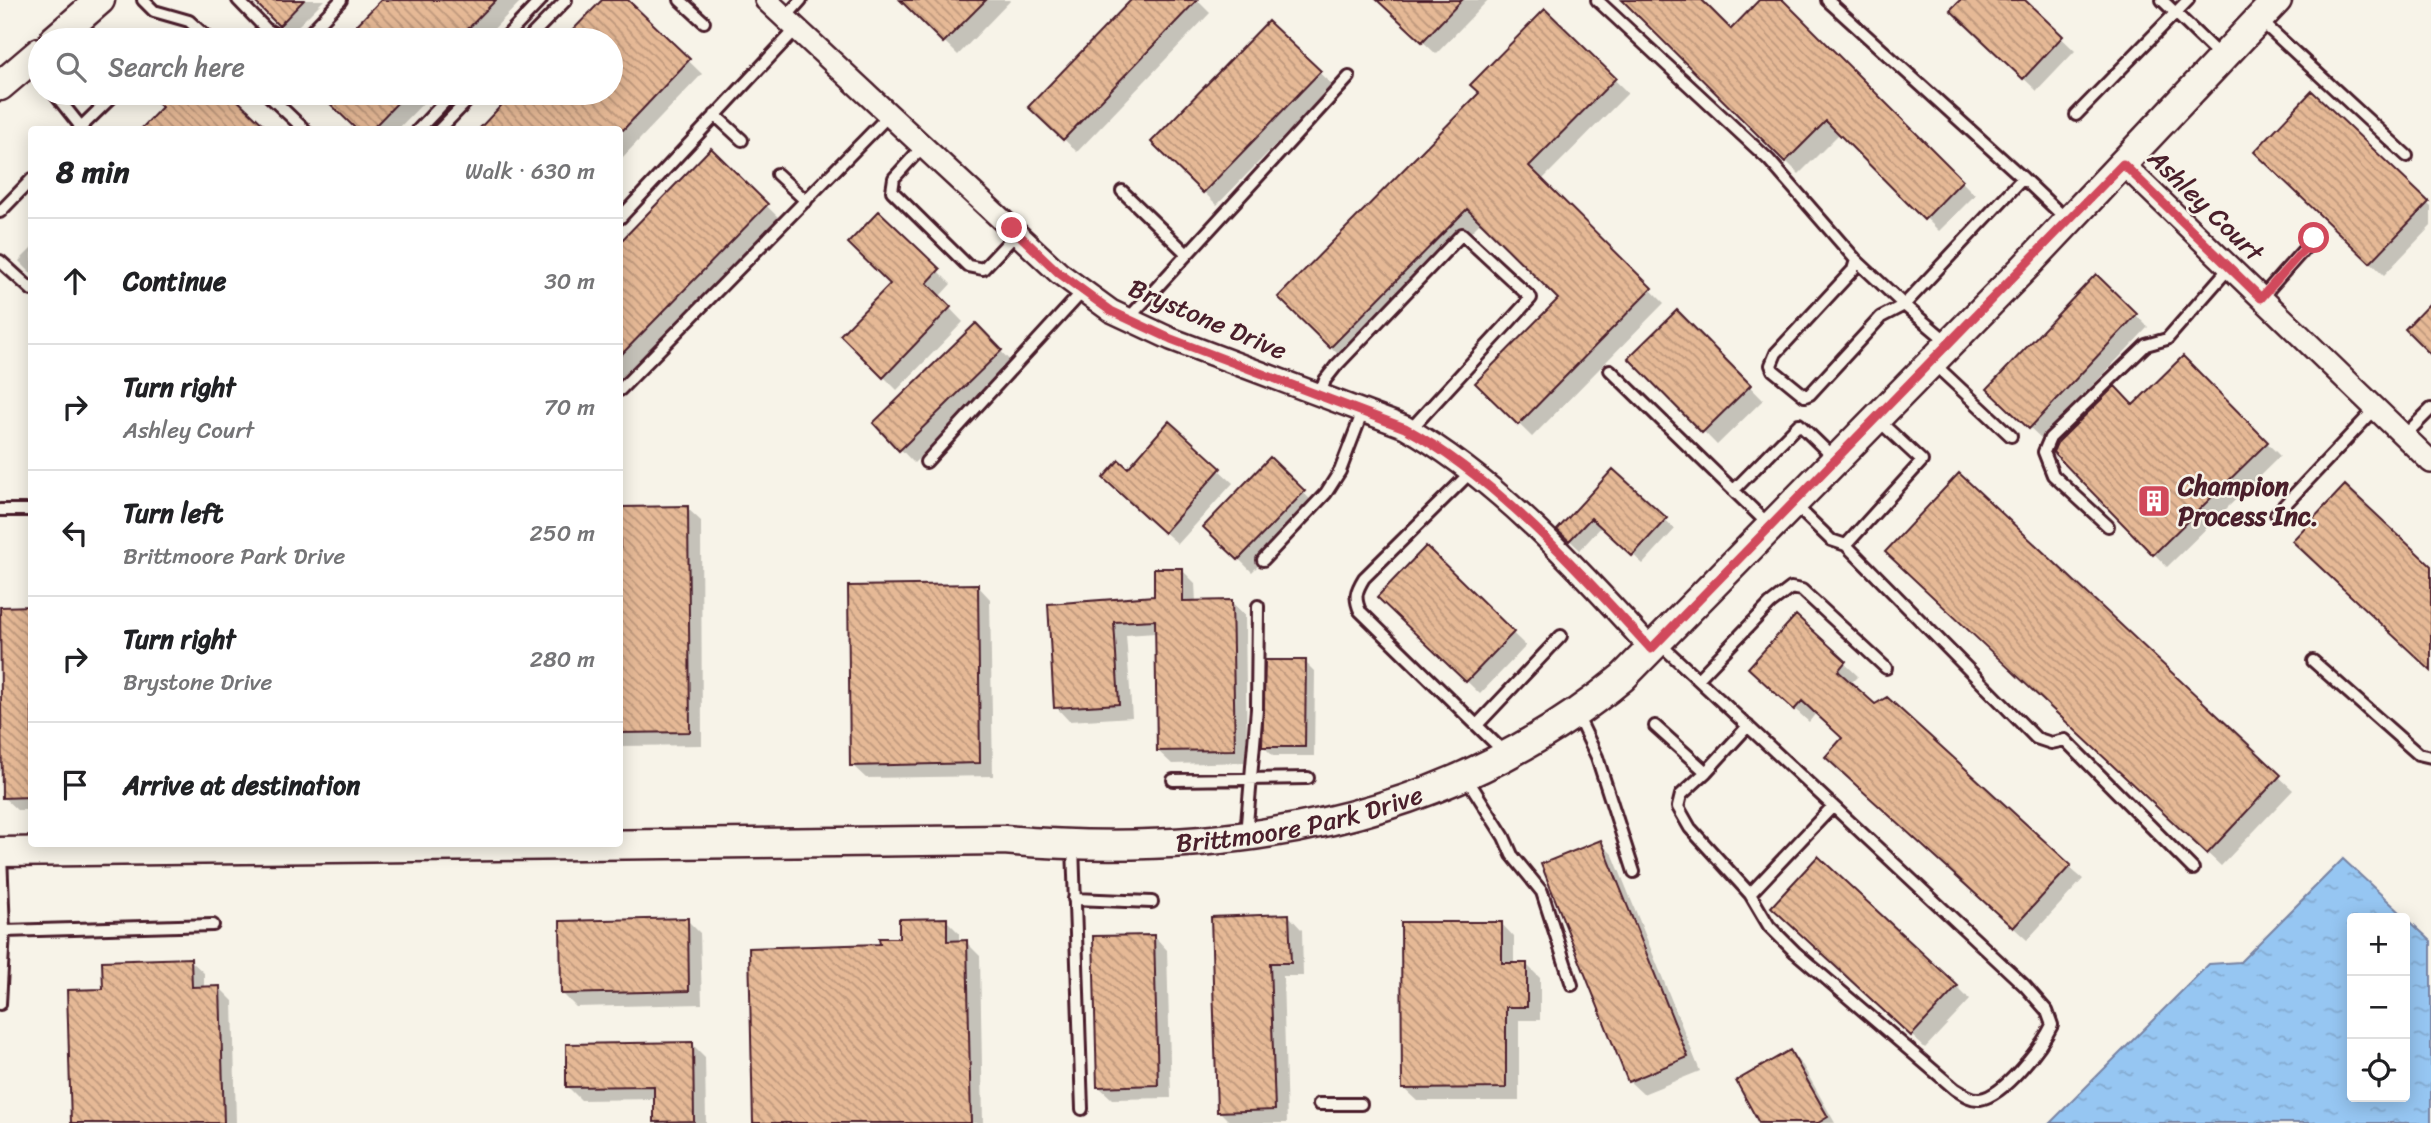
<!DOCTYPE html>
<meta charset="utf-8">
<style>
:root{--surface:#fff;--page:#f6f6f6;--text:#202124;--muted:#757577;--line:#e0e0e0}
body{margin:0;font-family:Sriracha,sans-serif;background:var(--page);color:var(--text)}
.controls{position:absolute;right:21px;bottom:21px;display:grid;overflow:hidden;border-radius:7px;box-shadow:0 4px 18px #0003}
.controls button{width:63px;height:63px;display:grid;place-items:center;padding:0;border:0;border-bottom:2px solid var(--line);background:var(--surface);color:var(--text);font:35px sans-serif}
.stop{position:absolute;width:21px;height:21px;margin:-16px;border:5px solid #d1495b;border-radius:50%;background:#fff}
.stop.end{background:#d1495b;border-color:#fff;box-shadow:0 2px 7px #0008}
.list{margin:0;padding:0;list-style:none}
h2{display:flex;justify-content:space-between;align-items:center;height:91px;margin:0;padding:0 28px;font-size:30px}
h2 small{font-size:23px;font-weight:400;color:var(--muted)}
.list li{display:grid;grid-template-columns:46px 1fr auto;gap:21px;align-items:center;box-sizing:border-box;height:126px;padding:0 28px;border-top:2px solid var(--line)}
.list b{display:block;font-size:26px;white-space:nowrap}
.list p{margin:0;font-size:23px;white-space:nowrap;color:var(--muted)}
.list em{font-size:23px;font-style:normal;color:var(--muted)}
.icon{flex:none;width:38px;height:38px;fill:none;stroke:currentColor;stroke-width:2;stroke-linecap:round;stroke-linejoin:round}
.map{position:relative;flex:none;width:2431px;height:1123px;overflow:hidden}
.search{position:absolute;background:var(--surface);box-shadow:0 4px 18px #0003;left:28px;top:28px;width:595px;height:77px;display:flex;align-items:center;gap:18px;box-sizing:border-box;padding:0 24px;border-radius:38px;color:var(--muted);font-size:26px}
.panel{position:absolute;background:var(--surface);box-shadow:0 4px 18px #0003;left:28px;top:126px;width:595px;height:721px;border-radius:7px}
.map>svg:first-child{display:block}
.water{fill:url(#water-ripples);stroke:#7883a2;stroke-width:2;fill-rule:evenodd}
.shadow{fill:#0003}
.building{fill:url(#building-back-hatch);stroke:#4a1f2b;stroke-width:2}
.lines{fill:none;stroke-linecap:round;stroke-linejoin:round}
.lane-casing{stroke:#4a1f2b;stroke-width:16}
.street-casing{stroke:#4a1f2b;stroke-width:26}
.secondary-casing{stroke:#4a1f2b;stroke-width:33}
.lane{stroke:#f7f3e8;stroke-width:10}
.street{stroke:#f7f3e8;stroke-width:21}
.secondary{stroke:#f7f3e8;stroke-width:28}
.route{stroke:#d1495b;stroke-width:9}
.labels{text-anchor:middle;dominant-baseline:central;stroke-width:5;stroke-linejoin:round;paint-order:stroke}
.street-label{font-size:26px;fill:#4a1f2b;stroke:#f7f3e8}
.poi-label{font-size:26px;font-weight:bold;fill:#4a1f2b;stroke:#f7f3e8;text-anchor:start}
</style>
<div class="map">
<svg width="2431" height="1123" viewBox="0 0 2431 1123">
<defs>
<pattern id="water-ripples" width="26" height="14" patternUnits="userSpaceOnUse" patternTransform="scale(1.75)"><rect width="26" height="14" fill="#96c6f2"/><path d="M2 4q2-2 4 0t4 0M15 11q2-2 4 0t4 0" fill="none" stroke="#83aad0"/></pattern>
<pattern id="building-back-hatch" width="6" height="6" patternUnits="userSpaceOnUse" patternTransform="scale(1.75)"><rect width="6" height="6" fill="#e6b996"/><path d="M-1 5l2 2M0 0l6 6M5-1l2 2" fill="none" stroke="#bc967b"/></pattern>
</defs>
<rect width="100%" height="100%" fill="#f7f3e8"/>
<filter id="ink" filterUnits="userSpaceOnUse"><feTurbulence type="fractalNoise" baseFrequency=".0143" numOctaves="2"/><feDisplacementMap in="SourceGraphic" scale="14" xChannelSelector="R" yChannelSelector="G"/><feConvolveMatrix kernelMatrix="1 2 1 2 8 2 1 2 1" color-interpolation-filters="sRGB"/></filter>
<g filter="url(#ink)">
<!-- water -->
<path class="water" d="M 2343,859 L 2431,941 L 2431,1123 L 2050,1123 L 2209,964 L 2240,962 ZM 2352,918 L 2405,918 L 2405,1097 L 2352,1097 Z"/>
<!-- shadow -->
<path class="shadow" d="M 255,0 L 324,0 L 290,34 Z
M 383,0 L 522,0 L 483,40 L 344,40 Z
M 604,0 L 626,0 L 702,74 L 620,160 L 620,130 L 481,130 L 516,93 L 611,93 L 611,40 L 566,40 Z
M 902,0 L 1011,0 L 958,55 Z
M 1133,0 L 1197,0 L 1210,13 L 1077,152 L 1031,107 Z
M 1379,0 L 1488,0 L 1436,54 Z
M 1625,0 L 1700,0 L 1731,31 L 1761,0 L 1781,0 L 1975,195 L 1939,231 L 1840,133 L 1799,174 Z
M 1962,0 L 2022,0 L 2075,51 L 2037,91 L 1966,24 Z
M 1545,12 L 1628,93 L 1541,181 L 1664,303 L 1532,437 L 1477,383 L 1560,299 L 1482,221 L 1344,360 L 1280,297 L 1481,93 Z
M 1268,23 L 1333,86 L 1217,205 L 1153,142 Z
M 321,93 L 433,93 L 397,130 L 359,130 Z
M 2312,93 L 2431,207 L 2431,226 L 2384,275 L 2256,152 Z
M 711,151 L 780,219 L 620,382 L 620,244 Z
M 879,213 L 951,284 L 939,297 L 963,322 L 897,390 L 842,335 L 892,284 Z
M 32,248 L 32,274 L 19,261 Z
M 2096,276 L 2148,327 L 2042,439 L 2001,400 Z
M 1677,312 L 1763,400 L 1717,445 L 1631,358 Z
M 976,325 L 1014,365 L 914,463 L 875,423 Z
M 2183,358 L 2280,456 L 2167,567 L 2055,452 L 2133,407 Z
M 1169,424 L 1233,483 L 1178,544 L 1118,491 Z
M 1270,460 L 1317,506 L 1252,572 L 1206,527 Z
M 1614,471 L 1675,529 L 1643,564 L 1602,526 L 1580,550 L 1559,530 Z
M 1959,476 L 2293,790 L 2221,866 L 1901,565 Z
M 687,508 L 701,521 L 702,745 L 620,746 L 620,509 Z
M 1426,549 L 1526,646 L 1480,694 L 1380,597 Z
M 1182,570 L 1195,583 L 1196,603 L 1231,602 L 1245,615 L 1247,762 L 1172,764 L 1158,751 L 1156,633 L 1126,635 L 1132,717 L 1069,721 L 1056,707 L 1050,605 L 1156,598 Z
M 977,585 L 990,599 L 993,776 L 866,778 L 852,765 Z
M 32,608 L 32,810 L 17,810 L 3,797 L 0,609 Z
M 1796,618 L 1858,676 L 1850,684 L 2083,879 L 2027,940 L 1841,770 L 1844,739 L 1816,713 L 1809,722 L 1764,681 Z
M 1305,662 L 1315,672 L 1314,756 L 1273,756 L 1263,746 Z
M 1600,842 L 1613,855 L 1700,1071 L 1643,1094 L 1629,1081 Z
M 1289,916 L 1302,930 L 1303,976 L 1283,976 L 1287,1123 L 1231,1123 L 1219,1111 L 1213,919 Z
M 687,920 L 700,933 L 702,1004 L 576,1007 L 563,994 Z
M 946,920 L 959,933 L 959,942 L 966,942 L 980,956 L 983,1123 L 755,1123 L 881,946 Z
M 1786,920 L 1957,987 L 1970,1000 L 1925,1048 Z
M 1501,923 L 1514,937 L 1514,965 L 1527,965 L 1540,978 L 1540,1020 L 1519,1020 L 1519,1101 L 1417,1101 L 1403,1088 Z
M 1154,936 L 1167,950 L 1171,1098 L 1112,1099 L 1098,1086 Z
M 190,960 L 204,973 L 204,988 L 219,987 L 233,1001 L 236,1123 L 73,1123 Z
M 692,1044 L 705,1057 L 706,1123 L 658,1123 L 656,1099 L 581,1100 L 568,1087 Z
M 1790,1052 L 1803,1066 L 1835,1123 L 1761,1123 Z"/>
<!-- building -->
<path class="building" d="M 253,0 L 304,0 L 279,26 Z
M 381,0 L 496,0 L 457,40 L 342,40 Z
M 602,0 L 628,0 L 690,59 L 623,130 L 478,130 L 513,93 L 611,93 L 611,40 L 563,40 Z
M 900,0 L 986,0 L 943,43 Z
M 1131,0 L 1197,0 L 1063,140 L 1028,107 Z
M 1377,0 L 1462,0 L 1422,42 Z
M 1622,0 L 1702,0 L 1731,29 L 1759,0 L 1783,0 L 1963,180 L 1924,220 L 1826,121 L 1785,162 Z
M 1960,0 L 2025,0 L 2063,36 L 2023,79 L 1950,10 Z
M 1545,9 L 1616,78 L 1529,166 L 1652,288 L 1518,425 L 1475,383 L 1558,299 L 1467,209 L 1330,348 L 1278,297 L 1479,93 L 1470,85 Z
M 1268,21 L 1321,71 L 1203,193 L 1151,142 Z
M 2312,91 L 2429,202 L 2370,263 L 2254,152 Z
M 146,93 L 230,93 L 269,130 L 140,130 L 162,107 Z
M 319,93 L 407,93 L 371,130 L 357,130 Z
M 711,148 L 768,204 L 620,356 L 620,242 Z
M 879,211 L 940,269 L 927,283 L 951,307 L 883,378 L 840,335 L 890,284 L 848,243 Z
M 2096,274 L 2137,314 L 2029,429 L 1987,389 Z
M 2431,302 L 2431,355 L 2405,329 Z
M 1677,310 L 1751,385 L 1702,433 L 1628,358 Z
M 976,323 L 1002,350 L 899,451 L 873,423 Z
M 2183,356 L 2268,442 L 2153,555 L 2053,452 L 2057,443 L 2115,386 L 2133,405 Z
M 1169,421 L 1221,468 L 1164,533 L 1103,478 L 1119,460 L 1128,468 Z
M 1270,457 L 1305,491 L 1238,560 L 1203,527 Z
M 1613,469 L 1667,518 L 1632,556 L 1591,518 L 1569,541 L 1557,530 Z
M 1959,473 L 2281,775 L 2207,854 L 1885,552 Z
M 2345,485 L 2431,566 L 2431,671 L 2292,541 Z
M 688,506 L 690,732 L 620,733 L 620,507 Z
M 1426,546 L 1514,632 L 1466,682 L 1377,597 Z
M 1154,568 L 1183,568 L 1183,601 L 1232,600 L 1235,750 L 1157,751 L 1155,620 L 1114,622 L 1119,704 L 1054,708 L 1048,604 L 1154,596 Z
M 978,584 L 980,763 L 850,766 L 848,586 Z
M 32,606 L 32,797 L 2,798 L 0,607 Z
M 1796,615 L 1846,661 L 1838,671 L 1875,704 L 1887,697 L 2071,865 L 2013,928 L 1825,757 L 1842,738 L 1802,701 L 1794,710 L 1748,668 Z
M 1265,660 L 1306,660 L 1305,747 L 1262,747 Z
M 1601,840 L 1688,1057 L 1628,1082 L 1541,864 Z
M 1818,856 L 1958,986 L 1911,1036 L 1771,907 Z
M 1289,914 L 1291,963 L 1270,963 L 1275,1110 L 1217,1112 L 1211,917 Z
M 688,918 L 689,991 L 561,994 L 560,921 Z
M 947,918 L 947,941 L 967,940 L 971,1123 L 753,1123 L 749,948 L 880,944 L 879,938 L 899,938 L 899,919 Z
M 1401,922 L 1502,922 L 1502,963 L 1527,963 L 1527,1007 L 1506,1007 L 1506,1088 L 1402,1089 Z
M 1154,935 L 1158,1085 L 1097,1087 L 1093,936 Z
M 191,958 L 192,987 L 220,986 L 224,1123 L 71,1123 L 67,990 L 103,989 L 102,961 Z
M 693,1042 L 694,1121 L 654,1122 L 654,1086 L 566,1087 L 566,1044 Z
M 1790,1050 L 1828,1117 L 1818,1123 L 1759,1123 L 1736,1081 Z"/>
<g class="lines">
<defs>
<path id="lane" d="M 143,0 L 154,11 L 189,21 L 210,40
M 238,0 L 266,29 L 285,40
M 680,0 L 704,22
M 1597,0 L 1769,160 L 1856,260 L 1853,270 L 1776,353 L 1771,365 L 1773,370 L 1805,396 L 1810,394 L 1881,317 L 1904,305 L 1949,343
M 1827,0 L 2023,178
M 2162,0 L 2222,58
M 785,18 L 801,0
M 2261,21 L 2407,156
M 303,40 L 341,0
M 503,40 L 541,0
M 527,40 L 566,0
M 54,93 L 81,127
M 266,93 L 305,130
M 715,115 L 742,140
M 2076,115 L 2188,0
M 78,130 L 116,93
M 418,130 L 453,93
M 439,130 L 475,93
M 923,146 L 894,178 L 892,191 L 968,266 L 983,269 L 1017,233
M 777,174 L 806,201
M 1122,191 L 1186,253
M 0,212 L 32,179
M 620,218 L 796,29
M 1856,260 L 1904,305 L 2023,178 L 2068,221
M 0,261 L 32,290
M 2261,298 L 2314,238
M 1128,319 L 1349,77
M 1933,363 L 2011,436
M 1610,370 L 1769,525
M 620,390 L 889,115
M 1320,395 L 1325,380 L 1336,366 L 1462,234 L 1531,298 L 1410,430
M 2404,436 L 2431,409
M 926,462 L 1084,290
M 1472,471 L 1364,578 C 1356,591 1354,597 1360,611 L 1506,754
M 1734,490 L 1799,424 L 1836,460
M 1794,504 L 1831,540 L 1846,545 L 1922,461 L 1878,420
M 0,510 L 32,510
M 2276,514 L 2376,408
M 2108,526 L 2053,475 L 2044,452 L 2050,438 L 2146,345 L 2167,339 L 2230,267
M 1846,545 L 2036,738 L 2051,743 L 2065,740 L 2193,869
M 1263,560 L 1326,493 L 1340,471 L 1363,411
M 1658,642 L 2025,986 L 2047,1011 L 2052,1025 C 2042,1046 2004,1096 1980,1099 C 1971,1100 1963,1094 1955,1089 L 1795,952 L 1769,926 L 1750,894 L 1833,806
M 2313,661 L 2418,754 L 2431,757
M 1698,679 L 1770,604 L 1791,588 L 1802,590 L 1886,668
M 1576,713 L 1597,757 L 1634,872
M 1477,725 L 1561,636
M 1655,726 L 1706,772 L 1748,726
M 1706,772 L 1681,795 L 1678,807 L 1690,828 L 1750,894
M 1466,777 L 1504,837 L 1512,855 L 1542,892 L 1572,985
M 1173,780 L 1308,778
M 1246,835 L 1257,709 L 1258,606
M 1073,846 L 1082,1109
M 1,854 L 4,931 L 213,925
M 1074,899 L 1152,902
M 0,1004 L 4,931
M 1319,1104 L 1361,1104"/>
<path id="street" d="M 766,0 L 1059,273 L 1111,311 L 1171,339 L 1405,427 C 1498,480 1580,570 1651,649
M 2123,164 L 2431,462"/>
<g id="secondary">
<path d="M 54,40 L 100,0"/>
<path d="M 0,86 L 40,52"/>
<path id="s1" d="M 0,852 L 1004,840 C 1226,859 1448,823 1623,677 L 2025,267 L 2277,0"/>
</g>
</defs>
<!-- lane casing -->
<use href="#lane" class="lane-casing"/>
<!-- street casing -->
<use href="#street" class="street-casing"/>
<!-- secondary casing -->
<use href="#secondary" class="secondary-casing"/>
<!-- lane -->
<use href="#lane" class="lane"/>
<!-- street -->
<use href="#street" class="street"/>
<!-- secondary -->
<use href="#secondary" class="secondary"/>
</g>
</g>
<g class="lines" filter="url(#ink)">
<!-- route -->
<path class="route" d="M 1012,228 L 1059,273 L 1111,311 L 1171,339 L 1405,428 C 1496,478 1581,572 1651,649 L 2123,164 L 2261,298 L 2314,238"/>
</g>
<!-- icons -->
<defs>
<symbol id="building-square" viewBox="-11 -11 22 22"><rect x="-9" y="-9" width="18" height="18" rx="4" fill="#d1495b" stroke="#f7f3e8"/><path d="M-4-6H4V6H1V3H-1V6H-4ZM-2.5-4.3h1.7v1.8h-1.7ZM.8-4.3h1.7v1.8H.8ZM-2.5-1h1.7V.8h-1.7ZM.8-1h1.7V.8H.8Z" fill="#fff"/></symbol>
</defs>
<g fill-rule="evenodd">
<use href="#building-square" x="2135" y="482" width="38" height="38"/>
</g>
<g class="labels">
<!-- street labels -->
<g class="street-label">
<text transform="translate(2206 205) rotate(44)">Ashley Court</text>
<text transform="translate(1208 319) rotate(23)">Brystone Drive</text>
<text stroke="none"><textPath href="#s1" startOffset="1302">Brittmoore Park Drive</textPath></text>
</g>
<!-- poi labels -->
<g class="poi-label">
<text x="2178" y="486">Champion<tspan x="2178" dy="30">Process Inc.</tspan></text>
</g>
</g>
</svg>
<div class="controls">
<button>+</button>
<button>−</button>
<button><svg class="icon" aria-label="locate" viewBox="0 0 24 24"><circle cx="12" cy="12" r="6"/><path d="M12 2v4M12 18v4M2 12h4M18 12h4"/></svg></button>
</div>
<div class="stop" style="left:2314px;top:238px"></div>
<div class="stop end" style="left:1012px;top:228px"></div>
<div class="search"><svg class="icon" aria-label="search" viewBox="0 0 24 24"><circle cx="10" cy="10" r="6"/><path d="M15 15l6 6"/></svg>Search here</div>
<section class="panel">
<h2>8 min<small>Walk · 630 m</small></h2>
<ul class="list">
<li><svg class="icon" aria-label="ahead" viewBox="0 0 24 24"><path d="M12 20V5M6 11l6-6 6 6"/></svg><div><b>Continue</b></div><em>30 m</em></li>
<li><svg class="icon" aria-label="right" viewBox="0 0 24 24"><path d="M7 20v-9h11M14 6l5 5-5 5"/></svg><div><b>Turn right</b><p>Ashley Court</p></div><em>70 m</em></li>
<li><svg class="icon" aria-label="left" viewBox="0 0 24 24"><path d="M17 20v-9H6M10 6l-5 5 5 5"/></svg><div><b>Turn left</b><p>Brittmoore Park Drive</p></div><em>250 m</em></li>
<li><svg class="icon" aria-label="right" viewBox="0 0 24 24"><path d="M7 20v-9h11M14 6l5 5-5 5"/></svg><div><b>Turn right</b><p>Brystone Drive</p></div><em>280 m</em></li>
<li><svg class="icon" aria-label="arrive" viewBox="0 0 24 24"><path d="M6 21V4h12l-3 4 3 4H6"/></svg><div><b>Arrive at destination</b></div></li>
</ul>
</section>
</div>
